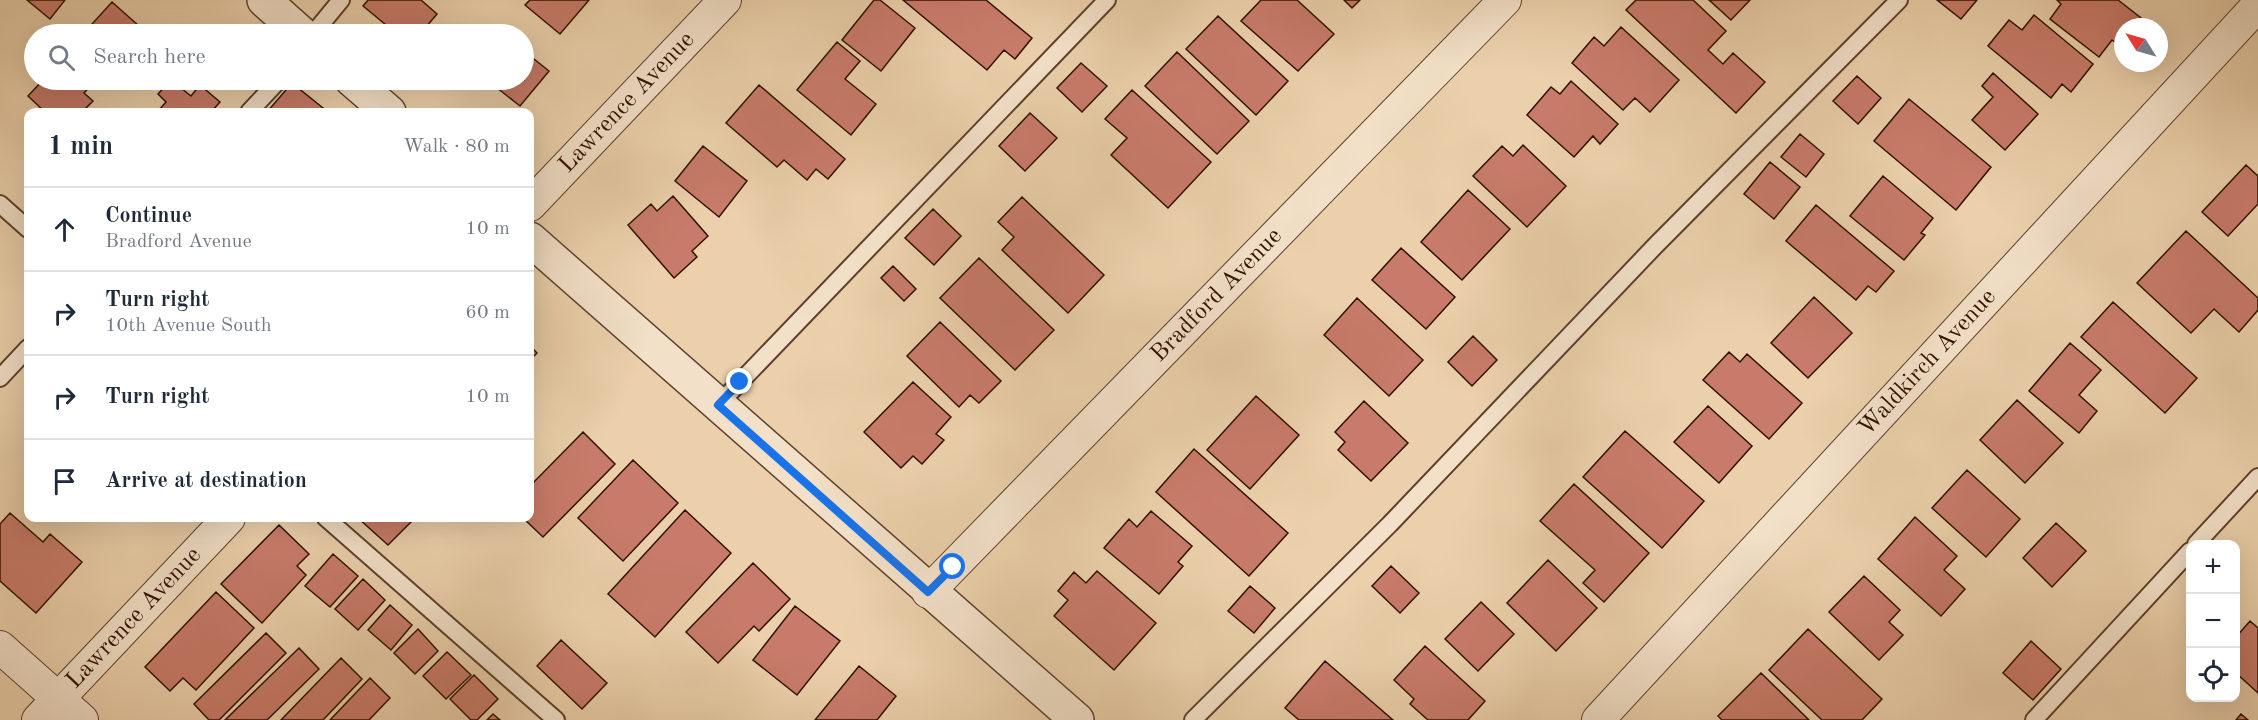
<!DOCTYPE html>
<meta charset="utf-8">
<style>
:root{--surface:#fff;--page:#f2f2f3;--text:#1f2937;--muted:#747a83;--line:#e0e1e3}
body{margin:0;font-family:"Old Standard TT",serif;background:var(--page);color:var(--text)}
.controls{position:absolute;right:18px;bottom:18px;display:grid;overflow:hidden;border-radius:12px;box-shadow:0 6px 24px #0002}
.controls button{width:54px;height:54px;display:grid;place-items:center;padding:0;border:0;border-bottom:2px solid var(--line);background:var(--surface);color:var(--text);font:30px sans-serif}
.compass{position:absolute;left:2114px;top:18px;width:54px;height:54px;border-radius:50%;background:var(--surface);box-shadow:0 6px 24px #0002;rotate:307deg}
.stop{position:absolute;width:18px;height:18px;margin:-14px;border:4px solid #1a73e8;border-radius:50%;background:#fff}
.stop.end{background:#1a73e8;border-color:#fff;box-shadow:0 2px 6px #0008}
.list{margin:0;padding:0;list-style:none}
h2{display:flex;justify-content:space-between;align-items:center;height:78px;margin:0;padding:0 24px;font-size:26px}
h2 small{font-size:20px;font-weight:400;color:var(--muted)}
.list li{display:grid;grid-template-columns:39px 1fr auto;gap:18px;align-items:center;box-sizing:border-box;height:84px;padding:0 24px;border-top:2px solid var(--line)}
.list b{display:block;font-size:22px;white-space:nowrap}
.list p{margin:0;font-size:20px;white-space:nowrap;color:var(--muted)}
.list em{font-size:20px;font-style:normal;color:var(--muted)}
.icon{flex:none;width:33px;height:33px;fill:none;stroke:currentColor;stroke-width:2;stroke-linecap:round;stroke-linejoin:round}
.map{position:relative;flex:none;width:2258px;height:720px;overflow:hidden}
.search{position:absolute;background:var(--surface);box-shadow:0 6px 24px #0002;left:24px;top:24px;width:510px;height:66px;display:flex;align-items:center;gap:15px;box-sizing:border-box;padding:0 21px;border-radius:33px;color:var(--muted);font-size:22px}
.panel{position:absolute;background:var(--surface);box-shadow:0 6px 24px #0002;left:24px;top:108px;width:510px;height:414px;border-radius:12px}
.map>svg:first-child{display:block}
.building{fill:#c87b6a;stroke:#301001;stroke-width:1.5}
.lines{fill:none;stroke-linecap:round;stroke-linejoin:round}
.service-casing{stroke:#5f402c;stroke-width:20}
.minor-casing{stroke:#5f402c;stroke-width:34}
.tertiary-casing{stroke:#5f402c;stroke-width:36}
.service{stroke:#f2e0c8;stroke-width:16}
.minor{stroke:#f2e0c8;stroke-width:32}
.tertiary{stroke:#f2e0c8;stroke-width:33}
.route{stroke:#1a73e8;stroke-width:8}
.labels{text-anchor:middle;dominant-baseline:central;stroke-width:4.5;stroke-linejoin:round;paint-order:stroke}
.street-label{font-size:24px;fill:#301001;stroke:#f2e0c8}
</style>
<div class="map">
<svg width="2258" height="720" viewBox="0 0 2258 720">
<rect width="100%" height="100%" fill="#ebd0ab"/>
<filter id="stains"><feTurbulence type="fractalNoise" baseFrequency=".00333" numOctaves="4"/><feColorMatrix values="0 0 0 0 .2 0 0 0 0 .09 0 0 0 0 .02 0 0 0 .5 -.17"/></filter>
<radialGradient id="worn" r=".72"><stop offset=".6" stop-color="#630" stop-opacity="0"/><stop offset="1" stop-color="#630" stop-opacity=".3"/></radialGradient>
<!-- building -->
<path class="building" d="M 27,0 L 65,0 L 50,19 Z
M 368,0 L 421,0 L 437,14 L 420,34 L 397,34 L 363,6 Z
M 530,0 L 589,0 L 560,34 L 525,5 Z
M 874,0 L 880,0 L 915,28 L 881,71 L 842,40 Z
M 903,0 L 986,0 L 1032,38 L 1015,59 L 1004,50 L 987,70 Z
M 1261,0 L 1297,0 L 1334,34 L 1298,71 L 1241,21 Z
M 1344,0 L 1360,0 L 1352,8 Z
M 1636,0 L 1693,0 L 1726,31 L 1708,50 L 1723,64 L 1733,53 L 1765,82 L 1736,113 L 1626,10 Z
M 1709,0 L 1750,0 L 1731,20 Z
M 1937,0 L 1977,0 L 1961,19 Z
M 2057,0 L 2118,0 L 2141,18 L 2134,27 L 2123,27 L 2123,41 L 2120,46 L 2112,40 L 2099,57 L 2050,19 L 2061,4 Z
M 112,2 L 148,34 L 83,34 Z
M 2034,15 L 2093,64 L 2071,92 L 2062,84 L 2051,98 L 1988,46 L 2009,20 L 2022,30 Z
M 1218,16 L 1288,81 L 1256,115 L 1186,49 Z
M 491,25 L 503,34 L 483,34 Z
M 1621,27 L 1679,80 L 1650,112 L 1635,98 L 1623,110 L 1572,63 L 1594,37 L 1604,46 Z
M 837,42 L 860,61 L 845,79 L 876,104 L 851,135 L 797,90 Z
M 524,51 L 549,71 L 520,106 L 487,80 L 524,80 Z
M 1177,52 L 1249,121 L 1217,154 L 1145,86 Z
M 1081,63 L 1107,86 L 1082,112 L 1057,88 Z
M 1993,73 L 2038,114 L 2005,150 L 1972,120 L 1993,97 L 1982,86 Z
M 1857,76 L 1881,98 L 1858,124 L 1833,101 Z
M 43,80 L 96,80 L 84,93 L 93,101 L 82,112 L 45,112 L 28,96 Z
M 171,80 L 191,96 L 200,85 L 220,102 L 211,112 L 157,112 L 166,102 L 158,94 Z
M 1571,81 L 1618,124 L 1600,144 L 1593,136 L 1574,157 L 1527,115 L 1551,87 L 1560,94 Z
M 292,83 L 328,112 L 267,112 Z
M 759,85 L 845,159 L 828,179 L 816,169 L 807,180 L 784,160 L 777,167 L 726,123 Z
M 1132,90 L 1211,162 L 1168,208 L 1111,155 L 1127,138 L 1105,119 Z
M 1909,99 L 1991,167 L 1956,210 L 1874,141 Z
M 1030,113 L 1057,138 L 1025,171 L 999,146 Z
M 1800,134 L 1824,154 L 1806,177 L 1781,157 Z
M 1523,145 L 1566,186 L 1527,227 L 1473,176 L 1502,146 L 1513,156 Z
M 703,146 L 747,181 L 719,217 L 675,181 Z
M 1770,162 L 1800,187 L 1774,219 L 1744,194 Z
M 2246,165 L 2258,176 L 2258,204 L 2228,236 L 2202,212 Z
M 1883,176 L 1933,218 L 1921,233 L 1925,235 L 1904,260 L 1850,216 Z
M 1468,190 L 1510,229 L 1462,280 L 1421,242 Z
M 673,196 L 708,236 L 692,251 L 697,257 L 674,278 L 628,225 L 651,204 L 657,211 Z
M 1022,197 L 1104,275 L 1068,313 L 1002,250 L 1014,237 L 998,222 Z
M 1816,205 L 1894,271 L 1876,292 L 1868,286 L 1856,300 L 1786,241 Z
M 933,209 L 961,236 L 934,265 L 905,238 Z
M 2186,231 L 2258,298 L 2258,310 L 2239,332 L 2214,309 L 2191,333 L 2137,283 Z
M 1401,248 L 1455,297 L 1426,329 L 1372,280 Z
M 979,258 L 1054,330 L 1015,370 L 940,298 Z
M 893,266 L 916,289 L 904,301 L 881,278 Z
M 1814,297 L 1852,333 L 1808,378 L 1771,343 Z
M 1357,298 L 1423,360 L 1389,396 L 1324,335 Z
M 2113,302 L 2197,378 L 2165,413 L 2081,337 Z
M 940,322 L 1001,381 L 979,403 L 970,395 L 959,407 L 907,356 Z
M 1473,336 L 1497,360 L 1472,386 L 1448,362 Z
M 2070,343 L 2101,370 L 2079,395 L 2097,411 L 2079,433 L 2029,391 Z
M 530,346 L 537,353 L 530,360 Z
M 1729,352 L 1740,362 L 1747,354 L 1802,403 L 1769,439 L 1703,380 Z
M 913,382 L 951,417 L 936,434 L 944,440 L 922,464 L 913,456 L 901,468 L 864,432 Z
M 1256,396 L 1299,435 L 1250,489 L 1207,450 Z
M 2017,400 L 2063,443 L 2025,483 L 1980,440 Z
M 1364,401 L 1408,443 L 1371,481 L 1338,450 L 1345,442 L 1335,432 Z
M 1708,406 L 1752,446 L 1719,483 L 1674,442 Z
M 1625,431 L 1704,501 L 1662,548 L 1583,477 Z
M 583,432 L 615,464 L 543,537 L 523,518 L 530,518 L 530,486 Z
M 1194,449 L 1288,533 L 1249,576 L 1156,492 Z
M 633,460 L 678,503 L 623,561 L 578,518 Z
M 1967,470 L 2020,519 L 1986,557 L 1932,508 Z
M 1574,484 L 1649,553 L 1604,602 L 1583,583 L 1595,570 L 1540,521 Z
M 685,510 L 731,553 L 655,637 L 608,594 Z
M 1151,511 L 1192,546 L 1178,562 L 1183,566 L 1159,594 L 1104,548 L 1129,519 L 1137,527 Z
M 10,513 L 43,542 L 50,534 L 82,562 L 36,613 L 0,581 L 0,524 Z
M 1915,517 L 1957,556 L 1944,570 L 1965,589 L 1941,616 L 1878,559 Z
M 358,518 L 415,518 L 388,545 Z
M 2056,523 L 2086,551 L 2052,587 L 2023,558 Z
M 279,525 L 309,554 L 297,566 L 306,575 L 262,623 L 221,584 Z
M 333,554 L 358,576 L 330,607 L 305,586 Z
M 1548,560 L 1597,608 L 1556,651 L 1507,603 Z
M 753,563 L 790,599 L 759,631 L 754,626 L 718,663 L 686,632 Z
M 1391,566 L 1419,593 L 1400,613 L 1372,586 Z
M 1097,571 L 1156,623 L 1114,670 L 1054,616 L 1068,600 L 1058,591 L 1074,572 L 1086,583 Z
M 1864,576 L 1900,610 L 1889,622 L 1903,635 L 1879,660 L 1829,612 Z
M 363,579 L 385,600 L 358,630 L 335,609 Z
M 1250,586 L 1275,608 L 1254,633 L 1228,611 Z
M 216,592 L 254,628 L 196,690 L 183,678 L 170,691 L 145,667 Z
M 1481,602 L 1514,634 L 1478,671 L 1445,639 Z
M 390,605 L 412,625 L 391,650 L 368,630 Z
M 795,606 L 840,641 L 797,695 L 753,660 Z
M 2250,621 L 2258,628 L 2258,693 L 2236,673 L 2236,637 Z
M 418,629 L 438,651 L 415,674 L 394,653 Z
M 1808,629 L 1882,699 L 1862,720 L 1822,720 L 1769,670 Z
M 266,633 L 286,653 L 219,720 L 209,720 L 194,704 Z
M 561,640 L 607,683 L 582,709 L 537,666 Z
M 2031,641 L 2061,669 L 2033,700 L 2003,673 Z
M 1425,646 L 1485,701 L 1468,720 L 1428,720 L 1410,704 L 1414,699 L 1394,680 Z
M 299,648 L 319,669 L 267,720 L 225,720 Z
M 447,652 L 471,675 L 446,699 L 423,676 Z
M 341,658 L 362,679 L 323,720 L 281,720 Z
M 1325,661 L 1393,720 L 1299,720 L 1285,708 Z
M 859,666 L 896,696 L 877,720 L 815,720 Z
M 1761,673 L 1809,720 L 1722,720 L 1718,716 Z
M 474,675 L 498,699 L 477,720 L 471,720 L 450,699 Z
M 370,678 L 390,698 L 369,720 L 330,720 Z
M 493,714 L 500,720 L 487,720 Z
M 2241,714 L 2248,720 L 2236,720 Z"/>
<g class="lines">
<defs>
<path id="service" d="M 313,34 L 341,0
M 249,112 L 279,80
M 0,204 L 28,229
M 0,378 L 28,348
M 718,405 L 1107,0
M 326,518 L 556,720
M 2196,544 L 2258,477
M 1193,720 L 1390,524 L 1655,246 L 1899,0
M 2034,720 L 2190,551"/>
<g id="minor">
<path id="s1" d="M 530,205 L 725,0"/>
<path id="s2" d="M 928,592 L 1505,0"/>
<path d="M 0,647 L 82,720"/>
<path id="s3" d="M 38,720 L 229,518"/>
<path id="s4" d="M 1598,720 L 2258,5"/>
</g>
<path id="tertiary" d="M 264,0 L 302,34
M 352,80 L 389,112
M 530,239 L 1077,720"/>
</defs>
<!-- service casing -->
<use href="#service" class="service-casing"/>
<!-- minor casing -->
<use href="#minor" class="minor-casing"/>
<!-- tertiary casing -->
<use href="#tertiary" class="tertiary-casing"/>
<!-- service -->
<use href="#service" class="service"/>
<!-- minor -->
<use href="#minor" class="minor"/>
<!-- tertiary -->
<use href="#tertiary" class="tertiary"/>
</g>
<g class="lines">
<!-- route -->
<path class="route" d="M 740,382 L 718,405 L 928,592 L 953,567"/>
</g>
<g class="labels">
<!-- street labels -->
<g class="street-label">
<text stroke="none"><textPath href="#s1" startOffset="141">Lawrence Avenue</textPath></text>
<text stroke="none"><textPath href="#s2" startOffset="414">Bradford Avenue</textPath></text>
<text stroke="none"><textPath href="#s4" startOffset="486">Waldkirch Avenue</textPath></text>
<text stroke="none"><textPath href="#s3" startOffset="140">Lawrence Avenue</textPath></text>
</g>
</g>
<rect width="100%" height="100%" filter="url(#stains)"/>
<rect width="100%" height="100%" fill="url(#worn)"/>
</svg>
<div class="controls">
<button>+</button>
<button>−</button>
<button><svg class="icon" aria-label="locate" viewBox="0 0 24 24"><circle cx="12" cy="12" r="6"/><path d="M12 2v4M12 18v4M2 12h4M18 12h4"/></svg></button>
</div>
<svg class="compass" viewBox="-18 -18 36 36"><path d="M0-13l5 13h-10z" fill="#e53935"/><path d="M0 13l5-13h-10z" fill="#747a83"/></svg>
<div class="stop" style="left:953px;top:567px"></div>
<div class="stop end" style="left:740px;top:382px"></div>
<div class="search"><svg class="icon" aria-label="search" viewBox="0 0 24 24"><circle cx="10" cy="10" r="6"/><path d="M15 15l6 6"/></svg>Search here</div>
<section class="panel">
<h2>1 min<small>Walk · 80 m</small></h2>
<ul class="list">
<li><svg class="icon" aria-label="ahead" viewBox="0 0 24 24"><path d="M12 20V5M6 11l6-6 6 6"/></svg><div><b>Continue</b><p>Bradford Avenue</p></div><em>10 m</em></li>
<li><svg class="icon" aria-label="right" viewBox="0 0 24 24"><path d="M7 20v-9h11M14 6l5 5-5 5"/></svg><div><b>Turn right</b><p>10th Avenue South</p></div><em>60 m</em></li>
<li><svg class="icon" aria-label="right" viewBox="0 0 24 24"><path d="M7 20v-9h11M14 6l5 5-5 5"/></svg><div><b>Turn right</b></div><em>10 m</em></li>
<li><svg class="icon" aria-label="arrive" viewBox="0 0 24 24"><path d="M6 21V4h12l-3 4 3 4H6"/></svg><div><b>Arrive at destination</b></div></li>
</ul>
</section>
</div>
